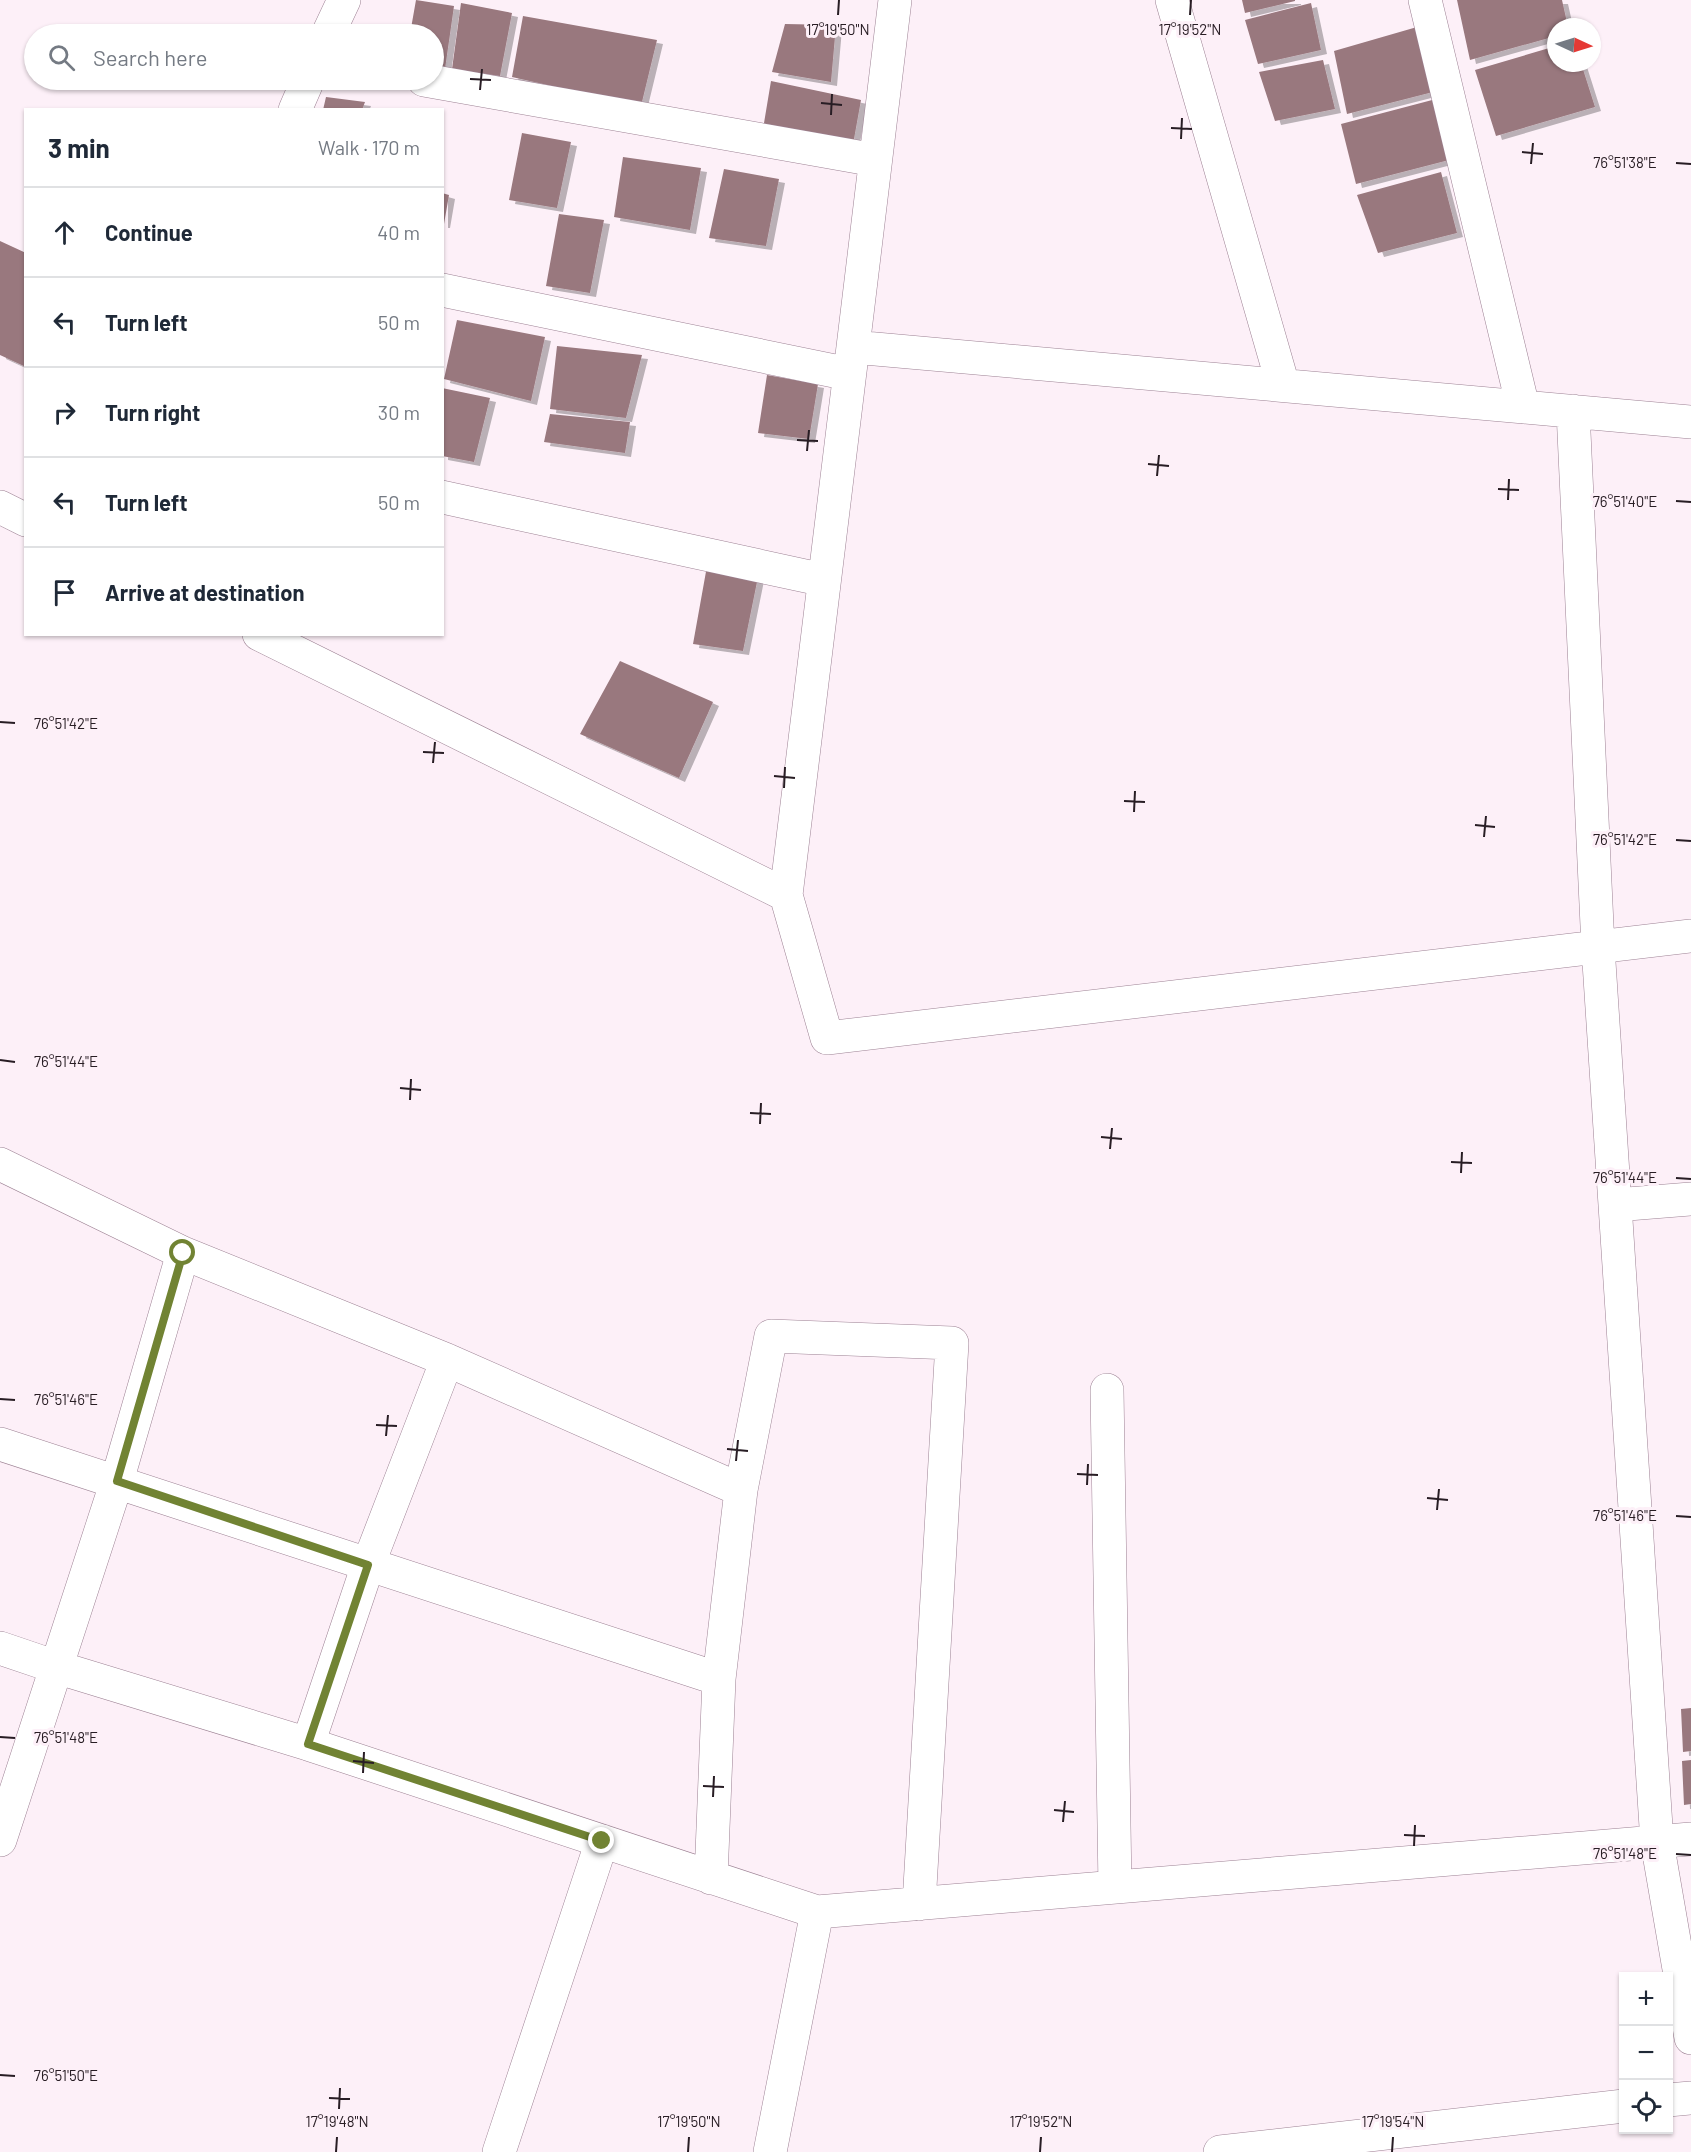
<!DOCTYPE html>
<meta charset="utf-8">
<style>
:root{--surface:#fff;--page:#f2f2f3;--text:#1f2937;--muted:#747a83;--line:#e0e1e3}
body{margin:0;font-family:Barlow,sans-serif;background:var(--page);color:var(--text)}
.controls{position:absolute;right:18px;bottom:18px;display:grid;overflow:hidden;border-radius:0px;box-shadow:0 2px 4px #0004}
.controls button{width:54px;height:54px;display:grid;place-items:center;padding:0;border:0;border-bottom:2px solid var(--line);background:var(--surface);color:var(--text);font:30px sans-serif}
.compass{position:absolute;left:1547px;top:18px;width:54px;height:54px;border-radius:50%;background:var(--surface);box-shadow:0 2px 4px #0004;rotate:94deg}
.stop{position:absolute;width:18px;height:18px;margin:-14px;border:4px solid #718333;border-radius:50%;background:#fff}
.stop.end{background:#718333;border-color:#fff;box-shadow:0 2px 6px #0008}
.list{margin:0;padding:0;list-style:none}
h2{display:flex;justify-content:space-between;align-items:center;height:78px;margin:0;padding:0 24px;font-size:26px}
h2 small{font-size:20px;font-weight:400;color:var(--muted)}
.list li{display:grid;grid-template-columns:39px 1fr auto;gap:18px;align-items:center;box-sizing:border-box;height:90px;padding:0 24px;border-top:2px solid var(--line)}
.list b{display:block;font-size:22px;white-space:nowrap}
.list em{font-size:20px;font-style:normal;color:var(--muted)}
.icon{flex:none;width:33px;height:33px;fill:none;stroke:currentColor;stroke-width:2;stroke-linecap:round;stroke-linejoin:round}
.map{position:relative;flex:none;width:1691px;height:2152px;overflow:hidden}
.search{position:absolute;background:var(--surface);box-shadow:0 2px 4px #0004;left:24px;top:24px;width:420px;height:66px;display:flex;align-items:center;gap:15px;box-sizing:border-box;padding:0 21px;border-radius:33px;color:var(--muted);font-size:22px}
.panel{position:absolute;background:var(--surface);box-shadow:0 2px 4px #0004;left:24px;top:108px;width:420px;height:528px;border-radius:0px}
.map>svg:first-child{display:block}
.building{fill:#99787e;filter:url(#shadow)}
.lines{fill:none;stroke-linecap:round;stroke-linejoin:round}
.street-casing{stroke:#9d8294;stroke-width:34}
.street{stroke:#fff;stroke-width:33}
.route{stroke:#718333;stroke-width:8}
.ticks{fill:none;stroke:#281d24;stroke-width:2}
.ticks-label{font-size:15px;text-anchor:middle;fill:#281d24;stroke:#fdf0f8;stroke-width:6;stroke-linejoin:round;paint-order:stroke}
</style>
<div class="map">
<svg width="1691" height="2152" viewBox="0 0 1691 2152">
<defs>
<filter id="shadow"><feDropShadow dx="6" dy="4" stdDeviation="0" flood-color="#0004"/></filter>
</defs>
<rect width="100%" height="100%" fill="#fdf0f8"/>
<!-- building -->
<path class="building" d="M 416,0 L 454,6 L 445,69 L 434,68 L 434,34 L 410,34 Z
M 1242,0 L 1295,0 L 1295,1 L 1245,13 Z
M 1457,0 L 1562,0 L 1568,27 L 1556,27 L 1556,36 L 1470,60 Z
M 461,3 L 512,13 L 500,76 L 452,69 Z
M 1311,3 L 1321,50 L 1258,64 L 1245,20 Z
M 523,16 L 657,40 L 641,106 L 512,77 Z
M 785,24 L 836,25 L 831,82 L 772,72 Z
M 1417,27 L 1433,92 L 1347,114 L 1334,51 Z
M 1556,46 L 1556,63 L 1581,63 L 1595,107 L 1496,136 L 1475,70 Z
M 1323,60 L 1335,109 L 1275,121 L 1259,72 Z
M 771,81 L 861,100 L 852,150 L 762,135 Z
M 326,97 L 365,102 L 362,110 L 323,110 Z
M 1436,99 L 1453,159 L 1356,184 L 1341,124 Z
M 522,133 L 571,142 L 557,208 L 509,200 Z
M 623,157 L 701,168 L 690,230 L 614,217 Z
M 724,169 L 779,179 L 766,246 L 709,238 Z
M 1441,172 L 1457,233 L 1378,253 L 1357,195 Z
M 442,193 L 449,195 L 444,224 L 442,224 Z
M 559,214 L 604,220 L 590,293 L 546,286 Z
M 0,241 L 26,253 L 26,367 L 0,355 Z
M 457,320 L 545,337 L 531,401 L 444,379 Z
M 557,346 L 642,355 L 626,418 L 550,409 Z
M 767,375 L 818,384 L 809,439 L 758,433 Z
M 442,388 L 490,398 L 474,462 L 442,456 Z
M 550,414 L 630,422 L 625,453 L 544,442 Z
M 707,566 L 758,577 L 743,651 L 693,644 Z
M 620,661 L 713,702 L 679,778 L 580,734 Z
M 1691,1708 L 1691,1751 L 1683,1752 L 1681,1709 Z
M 1691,1760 L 1691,1804 L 1684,1805 L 1682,1761 Z"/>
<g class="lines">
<defs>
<path id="street" d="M 895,0 L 853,347 L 1691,422
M 1172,0 L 1283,385
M 1425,0 L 1523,407
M 328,34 L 344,0
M 424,80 L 875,160
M 295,110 L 308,80
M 442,290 L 849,374
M 1573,411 L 1598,947 L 1657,1842 L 1691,2038
M 442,497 L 824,580
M 0,507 L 26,520
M 259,634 L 786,895 L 853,347
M 786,895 L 827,1038 L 1691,936
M 0,1164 L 183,1253 L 447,1360 L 741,1490 L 771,1336 L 952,1343 L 919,1904
M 1615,1205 L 1691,1199
M 1107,1390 L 1115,1887
M 0,1444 L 719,1679 L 711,1878
M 0,1648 L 56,1667 L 308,1744 L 817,1912 L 1691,1839
M 719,1679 L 741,1490
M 308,1744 L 368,1565 L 447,1360
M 0,1840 L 117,1481 L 183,1253
M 1668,2100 L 1691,2098
M 499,2152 L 602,1841
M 770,2152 L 817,1912
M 1220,2152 L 1624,2106"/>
</defs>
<!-- street casing -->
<use href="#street" class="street-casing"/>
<!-- street -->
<use href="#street" class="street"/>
</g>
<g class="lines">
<!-- route -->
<path class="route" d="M 183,1253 L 117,1481 L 368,1565 L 308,1744 L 602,1841"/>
</g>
<!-- ticks -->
<path class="ticks" d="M 838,15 L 839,0M 1190,15 L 1191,0M 470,79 L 491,80M 480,90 L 482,69M 821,103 L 842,105M 831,115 L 832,94M 1171,128 L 1192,129M 1181,139 L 1182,118M 1522,152 L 1543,154M 1676,163 L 1691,164M 1531,164 L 1533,143M 797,440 L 818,441M 807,451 L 809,430M 1148,464 L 1169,466M 1157,476 L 1159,455M 1498,489 L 1519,490M 1508,500 L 1509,479M 1676,501 L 1691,502M 0,722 L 15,723M 423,752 L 444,753M 433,763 L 435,742M 774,776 L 795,778M 784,788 L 785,767M 1124,801 L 1145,802M 1134,812 L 1135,791M 1475,825 L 1495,827M 1484,837 L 1486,816M 1676,840 L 1691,841M 0,1060 L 15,1062M 400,1088 L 421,1090M 410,1100 L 411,1079M 750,1113 L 771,1114M 760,1124 L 761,1103M 1101,1137 L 1122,1139M 1110,1149 L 1112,1128M 1451,1162 L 1472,1163M 1461,1173 L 1462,1152M 1676,1178 L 1691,1179M 0,1399 L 15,1400M 376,1425 L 397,1426M 386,1436 L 388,1415M 727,1449 L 748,1451M 736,1461 L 738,1440M 1077,1474 L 1098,1475M 1087,1485 L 1088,1464M 1427,1498 L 1448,1500M 1437,1510 L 1439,1489M 1676,1516 L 1691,1517M 0,1737 L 15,1738M 353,1761 L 374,1763M 363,1773 L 364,1752M 703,1786 L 724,1787M 713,1797 L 714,1776M 1054,1810 L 1074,1812M 1063,1822 L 1065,1801M 1404,1835 L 1425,1836M 1414,1846 L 1415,1825M 1676,1854 L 1691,1855M 0,2075 L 15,2076M 329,2098 L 350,2099M 339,2109 L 340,2088M 336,2152 L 337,2137M 688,2152 L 689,2137M 1040,2152 L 1041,2137M 1392,2152 L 1393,2137"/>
<g class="ticks-label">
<text x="838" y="35">17°19'50"N</text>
<text x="1190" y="35">17°19'52"N</text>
<text x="1625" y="168">76°51'38"E</text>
<text x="1625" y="507">76°51'40"E</text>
<text x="66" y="729">76°51'42"E</text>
<text x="1625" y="845">76°51'42"E</text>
<text x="66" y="1067">76°51'44"E</text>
<text x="1625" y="1183">76°51'44"E</text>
<text x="66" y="1405">76°51'46"E</text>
<text x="1625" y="1521">76°51'46"E</text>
<text x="66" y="1743">76°51'48"E</text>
<text x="1625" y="1859">76°51'48"E</text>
<text x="66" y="2081">76°51'50"E</text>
<text x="337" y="2127">17°19'48"N</text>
<text x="689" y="2127">17°19'50"N</text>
<text x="1041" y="2127">17°19'52"N</text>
<text x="1393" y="2127">17°19'54"N</text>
</g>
</svg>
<div class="controls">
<button>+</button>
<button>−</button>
<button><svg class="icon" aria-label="locate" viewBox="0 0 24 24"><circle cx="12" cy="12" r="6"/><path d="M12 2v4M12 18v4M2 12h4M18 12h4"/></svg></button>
</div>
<svg class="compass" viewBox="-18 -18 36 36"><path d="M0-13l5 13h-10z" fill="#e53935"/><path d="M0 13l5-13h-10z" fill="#747a83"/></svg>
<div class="stop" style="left:183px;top:1253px"></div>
<div class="stop end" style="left:602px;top:1841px"></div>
<div class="search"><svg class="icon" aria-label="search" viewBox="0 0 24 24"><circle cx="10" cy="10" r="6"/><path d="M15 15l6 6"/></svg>Search here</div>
<section class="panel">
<h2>3 min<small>Walk · 170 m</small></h2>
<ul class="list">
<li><svg class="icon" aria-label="ahead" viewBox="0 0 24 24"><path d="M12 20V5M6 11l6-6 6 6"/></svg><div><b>Continue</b></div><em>40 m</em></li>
<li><svg class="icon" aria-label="left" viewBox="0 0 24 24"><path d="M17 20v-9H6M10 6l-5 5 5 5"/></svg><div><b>Turn left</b></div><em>50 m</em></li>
<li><svg class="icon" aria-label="right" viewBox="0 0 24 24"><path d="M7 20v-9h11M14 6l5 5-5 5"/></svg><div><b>Turn right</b></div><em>30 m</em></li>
<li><svg class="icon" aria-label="left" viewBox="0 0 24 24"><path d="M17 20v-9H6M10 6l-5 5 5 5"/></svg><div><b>Turn left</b></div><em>50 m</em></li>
<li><svg class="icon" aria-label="arrive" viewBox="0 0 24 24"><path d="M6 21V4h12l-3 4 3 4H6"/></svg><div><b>Arrive at destination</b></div></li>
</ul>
</section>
</div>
